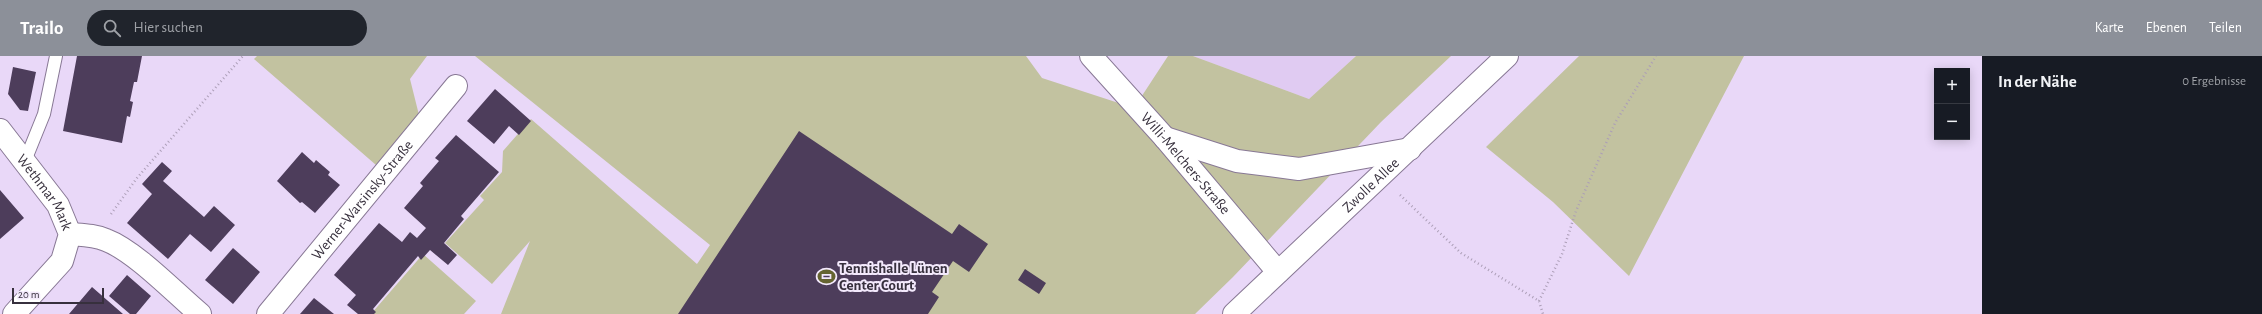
<!DOCTYPE html>
<html lang="de">
<meta charset="utf-8">
<style>
:root{--surface:#171b24;--page:#20242c;--text:#f1f3f6;--muted:#9ea1a6;--line:#363941;--accent:#8c9099}
body{margin:0;font-family:"Alegreya Sans",sans-serif;background:var(--page);color:var(--text)}
.controls{position:absolute;right:12px;top:12px;display:grid;overflow:hidden;border-radius:0px;box-shadow:0 2px 10px #0003}
.controls button{width:36px;height:36px;display:grid;place-items:center;padding:0;border:0;border-bottom:1px solid var(--line);background:var(--surface);color:var(--text);font:20px sans-serif}
.scale{position:absolute;left:12px;bottom:10px;width:92px;box-sizing:border-box;padding-left:4px;border:2px solid #37303d;border-top:0;font-size:11px;line-height:14px;white-space:nowrap;color:#37303d;-webkit-text-stroke:3px #f3e9fc;paint-order:stroke}
.list{margin:0;padding:0;list-style:none}
h2{display:flex;justify-content:space-between;align-items:center;height:52px;margin:0;padding:0 16px;font-size:17px}
h2 small{font-size:13px;font-weight:400;color:var(--muted)}
.icon{flex:none;width:22px;height:22px;fill:none;stroke:currentColor;stroke-width:2;stroke-linecap:round;stroke-linejoin:round}
.map{position:relative;flex:none;width:1982px;height:258px;overflow:hidden}
header{display:flex;align-items:center;gap:24px;box-sizing:border-box;height:56px;padding:0 20px;background:var(--accent);color:#fff}
header strong{font-size:19px}
nav{display:flex;gap:22px;margin-inline-start:auto;font-size:14px}
.search{width:280px;height:36px;background:var(--page);display:flex;align-items:center;gap:10px;box-sizing:border-box;padding:0 14px;border-radius:22px;color:var(--muted);font-size:15px}
main{display:flex}
aside{flex:1;background:var(--surface)}
.map>svg:first-child{display:block}
.built{fill:#e0cbf2}
.green{fill:#c2c2a0}
.building{fill:#4d3d5b}
.lines{fill:none;stroke-linecap:round;stroke-linejoin:round}
.lane-casing{stroke:#887895;stroke-width:14}
.street-casing{stroke:#887895;stroke-width:24}
.secondary-casing{stroke:#887895;stroke-width:24}
.path{stroke:#ac9eb7;stroke-width:2.5;stroke-dasharray:1 3;stroke-linecap:butt}
.lane{stroke:#fff;stroke-width:12}
.street{stroke:#fff;stroke-width:22}
.secondary{stroke:#fff;stroke-width:22}
.labels{text-anchor:middle;dominant-baseline:central;stroke-width:4;stroke-linejoin:round;paint-order:stroke}
.street-label{font-size:15px;fill:#37303d;stroke:#f3e9fc}
.poi-label{font-size:15px;font-weight:bold;fill:#37303d;stroke:#f3e9fc;text-anchor:start}
</style>
<header>
<strong>Trailo</strong>
<div class="search"><svg class="icon" aria-label="search" viewBox="0 0 24 24"><circle cx="10" cy="10" r="6"/><path d="M15 15l6 6"/></svg>Hier suchen</div>
<nav><a>Karte</a><a>Ebenen</a><a>Teilen</a></nav>
</header>
<main>
<div class="map">
<svg width="1982" height="258" viewBox="0 0 1982 258">
<rect width="100%" height="100%" fill="#e9d8f8"/>
<!-- built -->
<path class="built" d="M 1193,0 L 1356,0 L 1309,43 Z"/>
<!-- green -->
<path class="green" d="M 257,0 L 427,0 L 410,23 L 419,59 L 376,109 L 254,3 Z
M 475,0 L 1026,0 L 1042,22 L 1134,52 L 1168,0 L 1193,0 L 1309,43 L 1356,0 L 1451,0 L 1381,66 L 1233,221 L 1195,258 L 501,258 L 530,185 L 492,228 L 445,187 L 484,144 L 480,140 L 502,116 L 503,95 L 531,63 L 697,208 L 710,189 Z
M 1579,0 L 1744,0 L 1629,220 L 1553,146 L 1486,91 Z
M 423,198 L 476,245 L 464,258 L 371,258 Z"/>
<!-- building -->
<path class="building" d="M 77,0 L 142,0 L 137,26 L 134,26 L 130,45 L 133,46 L 130,61 L 127,60 L 122,87 L 63,75 Z
M 13,11 L 36,16 L 28,55 L 20,54 L 8,38 Z
M 495,33 L 531,65 L 519,79 L 509,70 L 494,88 L 467,65 Z
M 799,75 L 952,178 L 959,168 L 988,188 L 969,216 L 953,205 L 932,236 L 939,241 L 928,258 L 678,258 Z
M 456,79 L 499,116 L 461,160 L 464,163 L 444,187 L 457,199 L 448,209 L 430,194 L 421,204 L 418,200 L 373,253 L 376,256 L 374,258 L 358,258 L 347,249 L 356,239 L 334,219 L 379,167 L 402,186 L 410,176 L 417,182 L 426,172 L 404,152 L 423,130 L 420,127 L 439,105 L 435,102 Z
M 302,96 L 314,107 L 316,104 L 330,116 L 328,119 L 340,129 L 315,157 L 302,146 L 300,147 L 277,125 Z
M 162,106 L 172,115 L 163,125 L 204,161 L 214,150 L 235,169 L 211,196 L 190,178 L 168,203 L 127,167 L 152,138 L 142,128 Z
M 0,134 L 24,162 L 0,183 Z
M 233,192 L 260,216 L 233,248 L 205,224 Z
M 1025,213 L 1046,227 L 1039,238 L 1018,224 Z
M 127,219 L 151,240 L 136,258 L 130,258 L 109,240 Z
M 92,231 L 123,258 L 69,258 Z
M 314,242 L 334,258 L 300,258 Z"/>
<g class="lines">
<defs>
<path id="lane" d="M 25,105 L 44,58 L 56,0"/>
<g id="street">
<path id="s1" d="M 1091,0 L 1165,82 L 1278,216"/>
<path id="s2" d="M 0,74 L 58,149 L 70,178 L 62,205 L 14,258"/>
<path d="M 1165,82 L 1237,105 L 1299,113 L 1410,93"/>
<path d="M 70,178 C 83,179 95,179 106,184 C 135,195 175,237 200,258"/>
<path id="s3" d="M 268,258 L 456,30"/>
</g>
<g id="secondary">
<path id="s4" d="M 1234,258 L 1507,0"/>
</g>
</defs>
<!-- lane casing -->
<use href="#lane" class="lane-casing"/>
<!-- street casing -->
<use href="#street" class="street-casing"/>
<!-- secondary casing -->
<use href="#secondary" class="secondary-casing"/>
<!-- path -->
<path class="path" d="M 1400,139 L 1461,197 L 1539,245 L 1543,258
M 111,158 L 137,122 L 243,0
M 1539,245 L 1562,198 L 1576,155 L 1615,67 L 1656,0"/>
<!-- lane -->
<use href="#lane" class="lane"/>
<!-- street -->
<use href="#street" class="street"/>
<!-- secondary -->
<use href="#secondary" class="secondary"/>
</g>
<!-- icons -->
<defs>
<symbol id="stadium-bare" viewBox="-9 -9 18 18"><path d="M0-5a6.5 5 0 1 0 0 10a6.5 5 0 1 0 0-10ZM-3.5-1.8h7v3.6h-7Z" fill="#656431" stroke="#f3e9fc" stroke-width="2.5" paint-order="stroke"/></symbol>
</defs>
<g fill-rule="evenodd">
<use href="#stadium-bare" x="814" y="208" width="25" height="25"/>
</g>
<g class="labels">
<!-- street labels -->
<g class="street-label">
<text stroke="none"><textPath href="#s1" startOffset="143">Willi-Melchers-Straße</textPath></text>
<text stroke="none"><textPath href="#s4" startOffset="188">Zwolle Allee</textPath></text>
<text stroke="none"><textPath href="#s2" startOffset="77">Wethmar Mark</textPath></text>
<text stroke="none"><textPath href="#s3" startOffset="148">Werner-Warsinsky-Straße</textPath></text>
</g>
<!-- poi labels -->
<g class="poi-label">
<text x="839" y="212">Tennishalle Lünen<tspan x="839" dy="17">Center Court</tspan></text>
</g>
</g>
</svg>
<div class="controls">
<button>+</button>
<button>−</button>
</div>
<div class="scale">20 m</div>
</div>
<aside>
<h2>In der Nähe<small>0 Ergebnisse</small></h2>
<ul class="list">
</ul>
</aside>
</main>
